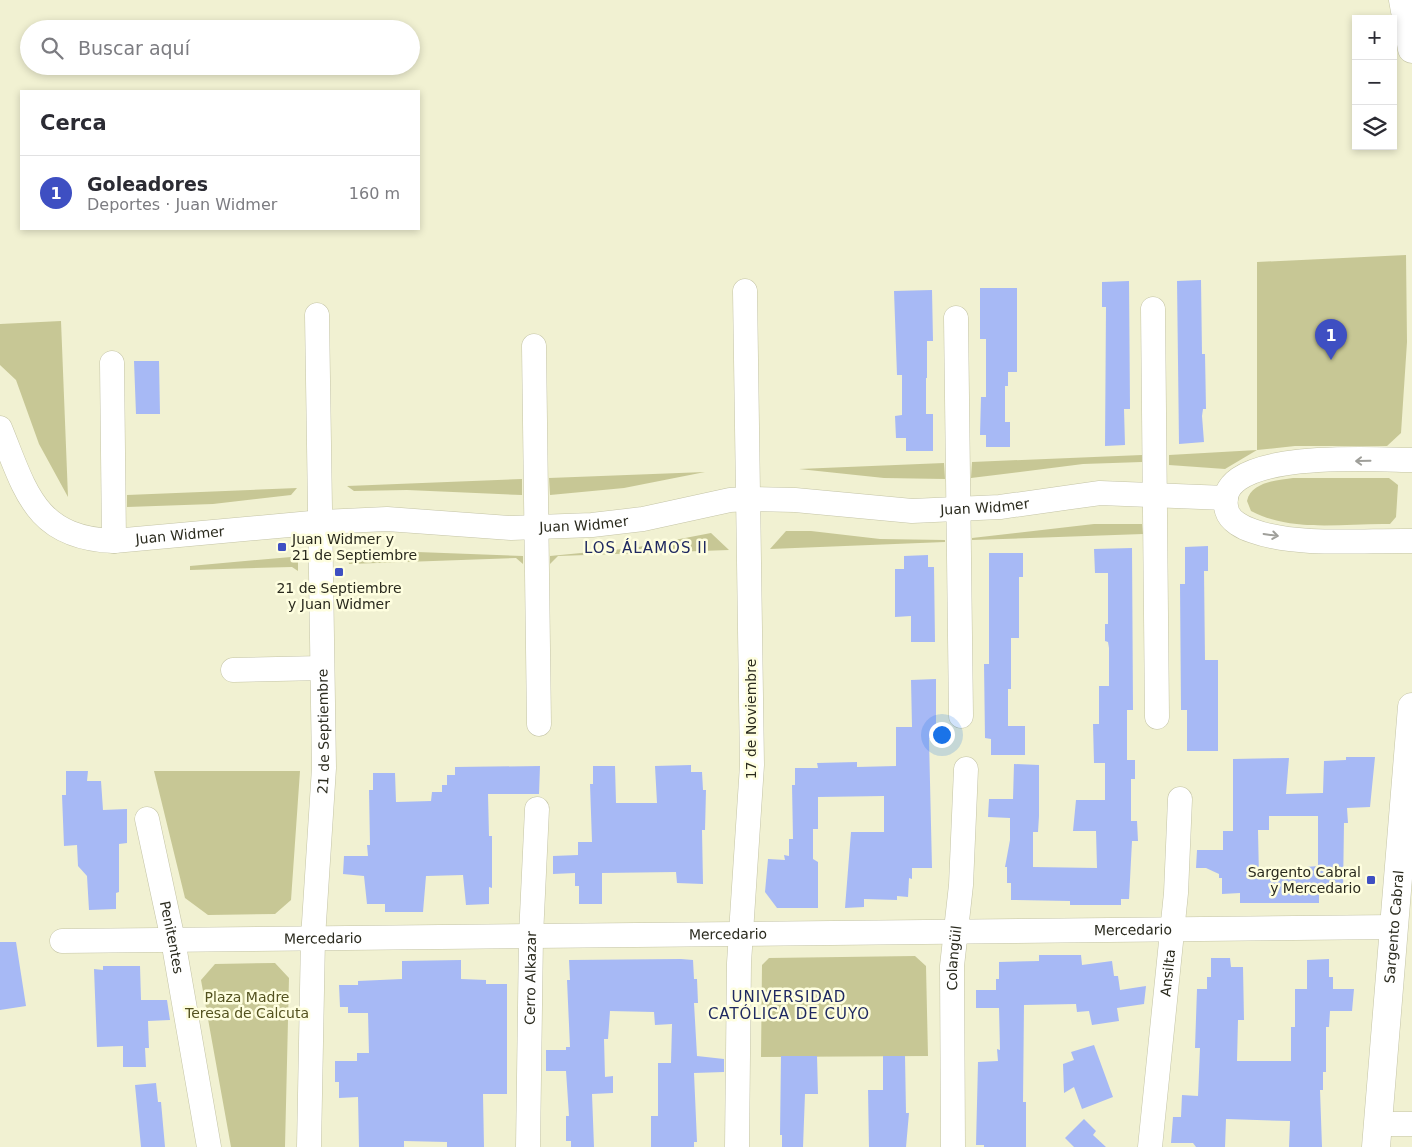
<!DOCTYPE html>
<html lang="es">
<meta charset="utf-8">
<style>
:root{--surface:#fff;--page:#f7f7f7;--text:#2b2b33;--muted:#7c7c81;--line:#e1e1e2;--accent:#3e4fc2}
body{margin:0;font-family:"DejaVu Sans",sans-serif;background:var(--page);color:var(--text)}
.controls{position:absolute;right:15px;top:15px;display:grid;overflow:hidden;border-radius:0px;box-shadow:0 2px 8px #0003}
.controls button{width:45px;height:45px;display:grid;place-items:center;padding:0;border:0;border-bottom:1px solid var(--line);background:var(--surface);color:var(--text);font:25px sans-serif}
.you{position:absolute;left:941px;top:734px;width:18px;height:18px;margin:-12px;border:4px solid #fff;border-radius:50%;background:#1a73e8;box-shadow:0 0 0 8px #1a73e833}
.badge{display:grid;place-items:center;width:32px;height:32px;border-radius:50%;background:var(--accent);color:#fff;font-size:16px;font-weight:700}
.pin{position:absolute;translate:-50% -41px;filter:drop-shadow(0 1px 2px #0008)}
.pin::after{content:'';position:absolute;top:26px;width:18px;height:15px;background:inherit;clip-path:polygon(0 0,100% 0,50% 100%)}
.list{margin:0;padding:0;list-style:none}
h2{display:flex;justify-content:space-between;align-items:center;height:65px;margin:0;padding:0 20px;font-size:21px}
h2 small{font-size:16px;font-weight:400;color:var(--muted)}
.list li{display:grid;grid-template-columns:32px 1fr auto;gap:15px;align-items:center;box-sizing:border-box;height:75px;padding:0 20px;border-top:1px solid var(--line)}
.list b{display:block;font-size:19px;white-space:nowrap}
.list p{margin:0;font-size:16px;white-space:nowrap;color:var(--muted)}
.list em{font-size:16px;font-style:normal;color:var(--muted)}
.icon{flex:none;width:28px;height:28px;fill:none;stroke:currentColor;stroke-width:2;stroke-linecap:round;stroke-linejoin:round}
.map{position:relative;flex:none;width:1412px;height:1147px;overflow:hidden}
.search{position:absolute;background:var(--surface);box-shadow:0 2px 8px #0003;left:20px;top:20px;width:400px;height:55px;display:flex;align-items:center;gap:12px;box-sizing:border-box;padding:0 18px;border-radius:28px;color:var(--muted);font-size:19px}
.panel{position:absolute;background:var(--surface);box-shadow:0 2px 8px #0003;left:20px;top:90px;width:400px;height:140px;border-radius:0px}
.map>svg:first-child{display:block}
.green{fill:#c7c795}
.building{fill:#a7b9f5;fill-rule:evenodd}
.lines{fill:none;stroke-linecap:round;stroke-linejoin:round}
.minor-casing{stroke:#c4c4a6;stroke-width:25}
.secondary-casing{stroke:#c4c4a6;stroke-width:29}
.minor{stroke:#fff;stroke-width:24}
.secondary{stroke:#fff;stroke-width:28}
.oneway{stroke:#9f9f9a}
.poi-dot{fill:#3e4fc2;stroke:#fefedf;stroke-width:2}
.labels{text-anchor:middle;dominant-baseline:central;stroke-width:5;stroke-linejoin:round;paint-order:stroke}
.street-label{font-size:14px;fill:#2a2a1e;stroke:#fefedf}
.poi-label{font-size:14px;fill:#2a2a1e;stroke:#fefedf;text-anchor:start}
.park-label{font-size:14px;fill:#53521f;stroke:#fefedf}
.neighbourhood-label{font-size:15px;letter-spacing:1px;fill:#1f2961;stroke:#fefedf}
</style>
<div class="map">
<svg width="1412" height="1147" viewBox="0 0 1412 1147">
<rect width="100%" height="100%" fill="#f1f1d2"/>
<!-- green -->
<path class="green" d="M 1406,255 L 1407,342 L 1401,433 L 1387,446 L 1295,446 L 1257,450 L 1225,469 L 1169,465 L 1169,455 L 1257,450 L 1257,262 Z
M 61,321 L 68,497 L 39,444 L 16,380 L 0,365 L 0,324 Z
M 1142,455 L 1142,462 L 1083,464 L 971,478 L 972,462 Z
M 944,463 L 945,479 L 884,478 L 799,469 Z
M 705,472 L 624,488 L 550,495 L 549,478 Z
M 1293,478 L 1389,478 L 1398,485 L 1396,517 L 1390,524 C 1344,523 1293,533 1251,511 L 1247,501 C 1251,482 1278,480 1293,478 Z
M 522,479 L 522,495 L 407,490 L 354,491 L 347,486 Z
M 297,488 L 291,495 L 213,504 L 127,507 L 127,495 Z
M 1094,524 L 1142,524 L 1143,534 L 972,540 L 972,538 Z
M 786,531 L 811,531 L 880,539 L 945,540 L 945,542 L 770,549 Z
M 711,533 L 729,550 L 558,556 L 550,564 L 550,556 L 633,548 Z
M 355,552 L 391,551 L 523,556 L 523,564 L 516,558 L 349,564 L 348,558 Z
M 291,557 L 298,561 L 298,571 L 292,567 L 190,570 L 190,566 Z
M 154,771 L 300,771 L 291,900 L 275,914 L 208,915 L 185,898 Z
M 915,956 L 926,966 L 928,1056 L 761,1057 L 762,965 L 769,958 Z
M 275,963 L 289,978 L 285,1147 L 231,1147 L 201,980 L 215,964 Z"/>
<!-- building -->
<path class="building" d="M 1201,280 L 1202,354 L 1205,354 L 1206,409 L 1203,409 L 1202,416 L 1204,442 L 1179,444 L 1177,281 Z
M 1129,281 L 1130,409 L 1124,409 L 1125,445 L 1105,446 L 1106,307 L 1102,307 L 1102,282 Z
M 980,288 L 1017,288 L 1017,372 L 1008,372 L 1008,386 L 1005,386 L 1005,422 L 1010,422 L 1010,447 L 986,447 L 986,435 L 980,435 L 981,397 L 986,397 L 986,339 L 980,339 Z
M 932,290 L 933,341 L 927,341 L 927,378 L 926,378 L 926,414 L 933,414 L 933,451 L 906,451 L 906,438 L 896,438 L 895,416 L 902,415 L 902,375 L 897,375 L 894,291 Z
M 134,361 L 159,361 L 160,414 L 136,414 Z
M 1208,546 L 1208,571 L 1204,571 L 1205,660 L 1218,660 L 1218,751 L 1187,751 L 1187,710 L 1181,710 L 1180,584 L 1185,584 L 1185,547 Z
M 1132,548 L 1133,710 L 1127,710 L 1127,760 L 1135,760 L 1135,779 L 1131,779 L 1131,821 L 1137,821 L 1138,841 L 1132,841 L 1129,899 L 1121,899 L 1121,905 L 1070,905 L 1070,901 L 1011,900 L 1011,883 L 1007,883 L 1007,867 L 1005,867 L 1010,840 L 1010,818 L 988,817 L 989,799 L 1013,799 L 1014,764 L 1039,765 L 1039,816 L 1038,832 L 1033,832 L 1033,867 L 1097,868 L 1096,831 L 1073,831 L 1076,800 L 1105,800 L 1105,763 L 1094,763 L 1093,724 L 1099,724 L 1099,686 L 1109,686 L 1109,648 L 1108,642 L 1105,641 L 1105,624 L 1108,624 L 1108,573 L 1095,573 L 1094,549 Z
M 989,553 L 1023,553 L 1023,577 L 1019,577 L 1019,638 L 1011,638 L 1011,689 L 1008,689 L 1008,726 L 1025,726 L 1025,755 L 991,755 L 991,739 L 985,738 L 984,664 L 989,664 Z
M 928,555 L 928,567 L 934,567 L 935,642 L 911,642 L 911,616 L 895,617 L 895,569 L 904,569 L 904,556 Z
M 936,679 L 936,739 L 929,739 L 932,868 L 912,868 L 912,879 L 909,878 L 908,897 L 897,896 L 897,900 L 864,899 L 864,907 L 845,908 L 851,832 L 884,832 L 884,796 L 818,797 L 818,829 L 813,829 L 813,859 L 818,862 L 818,908 L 777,908 L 765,892 L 768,859 L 785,860 L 784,855 L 789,856 L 789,839 L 793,839 L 792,785 L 795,785 L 795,768 L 818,768 L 817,763 L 857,762 L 857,767 L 896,766 L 896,727 L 912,727 L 911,680 Z
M 1346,757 L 1375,757 L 1370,807 L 1347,808 L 1348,823 L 1344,823 L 1343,892 L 1319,893 L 1319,903 L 1240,903 L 1240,893 L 1222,894 L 1222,878 L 1219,878 L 1219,874 L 1206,868 L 1196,868 L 1197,850 L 1223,850 L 1223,831 L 1233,831 L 1233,759 L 1289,758 L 1286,794 L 1323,793 L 1324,761 L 1346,760 ZM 1269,816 L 1318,816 L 1318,866 L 1306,867 L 1306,878 L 1259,878 L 1258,830 L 1269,830 Z
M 691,765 L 691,772 L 702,772 L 703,790 L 706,790 L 705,830 L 702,830 L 703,884 L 677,883 L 676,872 L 602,873 L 602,904 L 579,904 L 579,886 L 575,886 L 575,873 L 553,874 L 553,856 L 578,855 L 578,842 L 592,842 L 590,784 L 593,784 L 593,766 L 615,766 L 616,803 L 657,803 L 655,766 Z
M 540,766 L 539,794 L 488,794 L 489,836 L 492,836 L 492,888 L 489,887 L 489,904 L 466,905 L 463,875 L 426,876 L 423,912 L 385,912 L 385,904 L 367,904 L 364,876 L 343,874 L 344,856 L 368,856 L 367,845 L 370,845 L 369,790 L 373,790 L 373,773 L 395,773 L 396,802 L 431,801 L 432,792 L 442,792 L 442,785 L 447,785 L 447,775 L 455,775 L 455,767 Z
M 66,771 L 88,771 L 87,781 L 101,781 L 103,810 L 127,809 L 127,843 L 119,844 L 119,892 L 116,893 L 116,909 L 89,910 L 87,876 L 78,866 L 77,845 L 64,846 L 62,795 L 66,795 Z
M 0,942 L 16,942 L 26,1006 L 0,1010 Z
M 1039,955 L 1081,955 L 1082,965 L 1112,961 L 1114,976 L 1118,976 L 1120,990 L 1146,986 L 1144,1004 L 1117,1008 L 1119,1021 L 1092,1025 L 1089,1011 L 1077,1012 L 1076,1004 L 1024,1005 L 1023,1102 L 1026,1102 L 1026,1147 L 984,1147 L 984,1145 L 976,1145 L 978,1062 L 998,1061 L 997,1049 L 1000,1050 L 999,1008 L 976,1008 L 976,990 L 996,990 L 996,979 L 999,979 L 999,962 L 1039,961 Z
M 1211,958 L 1230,958 L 1231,967 L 1243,967 L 1244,1020 L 1238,1020 L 1237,1061 L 1291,1061 L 1291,1027 L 1295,1027 L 1295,989 L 1307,989 L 1307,960 L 1329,959 L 1329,977 L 1333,977 L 1333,989 L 1354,989 L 1352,1011 L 1330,1011 L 1329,1027 L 1326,1027 L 1326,1072 L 1323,1072 L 1323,1090 L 1320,1090 L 1322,1147 L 1289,1147 L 1290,1121 L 1226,1119 L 1225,1147 L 1196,1147 L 1193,1143 L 1171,1143 L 1173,1117 L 1181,1117 L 1182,1095 L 1198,1096 L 1200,1048 L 1195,1048 L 1197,989 L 1207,989 L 1207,977 L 1211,977 Z
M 681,959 L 693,960 L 694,979 L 697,979 L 698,1003 L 694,1003 L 697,1056 L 724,1059 L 724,1072 L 694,1073 L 697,1142 L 694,1142 L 694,1147 L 651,1147 L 651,1116 L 658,1116 L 658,1063 L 671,1063 L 672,1024 L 655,1025 L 654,1012 L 610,1011 L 608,1039 L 604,1039 L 605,1077 L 613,1076 L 613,1093 L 592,1094 L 594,1147 L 571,1147 L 571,1141 L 566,1141 L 566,1116 L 569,1116 L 566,1071 L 546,1071 L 546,1050 L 566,1050 L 566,1047 L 570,1047 L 567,980 L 570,980 L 569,960 Z
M 461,960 L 461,979 L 486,980 L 486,984 L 507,984 L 507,1094 L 483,1094 L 484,1147 L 447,1147 L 447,1142 L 404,1141 L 404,1147 L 359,1147 L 358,1097 L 339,1098 L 339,1082 L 335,1082 L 335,1061 L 357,1061 L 357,1053 L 369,1053 L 368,1013 L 348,1013 L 348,1007 L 340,1007 L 339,985 L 358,985 L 358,981 L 402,979 L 402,961 Z
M 103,966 L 140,966 L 141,1000 L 167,1000 L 170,1020 L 148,1021 L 149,1048 L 145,1048 L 146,1067 L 123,1067 L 123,1046 L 97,1047 L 94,969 L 103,970 Z
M 1094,1045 L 1113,1097 L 1082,1109 L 1074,1087 L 1064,1093 L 1063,1064 L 1074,1060 L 1071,1052 Z
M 781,1056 L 817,1056 L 818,1094 L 805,1094 L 803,1147 L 782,1147 L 782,1135 L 780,1135 Z
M 883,1056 L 905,1056 L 906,1113 L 909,1113 L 906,1147 L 869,1147 L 868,1090 L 883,1090 Z
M 156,1083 L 158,1102 L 161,1102 L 165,1147 L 141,1147 L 135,1085 Z
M 1084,1119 L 1096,1131 L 1093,1135 L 1106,1147 L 1074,1147 L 1065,1138 Z"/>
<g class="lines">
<defs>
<g id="minor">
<path d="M 1153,309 L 1157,717"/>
<path d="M 956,318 L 961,716"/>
<path d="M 534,346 L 539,724"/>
<path d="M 112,363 L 114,541"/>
<path id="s1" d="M 0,428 C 26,492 35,538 114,541 L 322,522 L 387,519 L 511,528 L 592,525 L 643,519 L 730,500 L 748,499 L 795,500 L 912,511 L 1000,507 L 1100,493 L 1226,498"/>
<path d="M 1412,460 C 1379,460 1208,447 1227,511 C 1230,521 1243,528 1253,531 C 1297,547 1365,540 1412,541"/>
<path d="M 233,670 L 322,668"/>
<path id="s2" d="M 147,819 L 173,940 L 209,1147"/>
<path id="s3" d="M 62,941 L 1395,927"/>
<path d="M 1378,1124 L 1412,1124"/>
<path id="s4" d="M 309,1147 L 313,938 L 324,768 L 317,315"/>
<path id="s5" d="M 528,1147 L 531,936 L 537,809"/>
<path d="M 737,1147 L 739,963 L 752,765 L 745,291"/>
<path id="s6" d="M 953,1147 L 952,966 L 961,885 L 966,769"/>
<path id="s7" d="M 1150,1147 L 1176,893 L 1180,799"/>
</g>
<g id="secondary">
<path d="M 1403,0 L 1412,49"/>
<path id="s8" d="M 1376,1147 L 1412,707"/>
</g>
</defs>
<!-- minor casing -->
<use href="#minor" class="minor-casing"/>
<!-- secondary casing -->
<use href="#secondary" class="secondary-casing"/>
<!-- minor -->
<use href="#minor" class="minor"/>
<!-- secondary -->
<use href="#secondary" class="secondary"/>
</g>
<!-- one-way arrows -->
<defs><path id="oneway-shaft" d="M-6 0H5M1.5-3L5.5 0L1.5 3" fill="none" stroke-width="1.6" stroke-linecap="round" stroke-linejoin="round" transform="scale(1.25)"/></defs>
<g class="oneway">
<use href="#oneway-shaft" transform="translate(1363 461) rotate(179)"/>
<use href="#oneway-shaft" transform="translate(1271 535) rotate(8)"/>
</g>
<!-- markers -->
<g class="poi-dot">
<rect x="277" y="542" width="10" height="10" rx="2.5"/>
<rect x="334" y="567" width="10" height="10" rx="2.5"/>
<rect x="1366" y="875" width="10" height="10" rx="2.5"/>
</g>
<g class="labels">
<!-- street labels -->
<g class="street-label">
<text stroke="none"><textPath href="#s1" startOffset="1050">Juan Widmer</textPath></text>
<text stroke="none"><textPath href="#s1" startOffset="646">Juan Widmer</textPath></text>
<text stroke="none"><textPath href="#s1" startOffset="241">Juan Widmer</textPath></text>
<text transform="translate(751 719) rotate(-90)">17 de Noviembre</text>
<text stroke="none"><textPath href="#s4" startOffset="416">21 de Septiembre</textPath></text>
<text stroke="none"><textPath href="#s8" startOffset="221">Sargento Cabral</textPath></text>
<text stroke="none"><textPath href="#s3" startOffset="1071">Mercedario</textPath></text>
<text stroke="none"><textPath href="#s3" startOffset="666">Mercedario</textPath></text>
<text stroke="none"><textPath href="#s2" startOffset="121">Penitentes</textPath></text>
<text stroke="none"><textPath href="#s3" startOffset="261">Mercedario</textPath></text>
<text stroke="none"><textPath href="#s6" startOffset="189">Colangüil</textPath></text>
<text stroke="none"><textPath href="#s7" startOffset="175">Ansilta</textPath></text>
<text stroke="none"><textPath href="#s5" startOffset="169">Cerro Alkazar</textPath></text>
</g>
<!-- poi labels -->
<g class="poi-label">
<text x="292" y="539">Juan Widmer y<tspan x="292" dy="16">21 de Septiembre</tspan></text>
<text x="339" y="588" text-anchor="middle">21 de Septiembre<tspan x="339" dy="16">y Juan Widmer</tspan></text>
<text x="1361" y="872" text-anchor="end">Sargento Cabral<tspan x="1361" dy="16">y Mercedario</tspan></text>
</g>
<!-- park labels -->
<g class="park-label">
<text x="247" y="997">Plaza Madre<tspan x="247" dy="16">Teresa de Calcuta</tspan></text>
</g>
<!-- neighbourhood labels -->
<g class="neighbourhood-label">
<text x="646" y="548">LOS ÁLAMOS II</text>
<text x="789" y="997">UNIVERSIDAD<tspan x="789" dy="17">CATÓLICA DE CUYO</tspan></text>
</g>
</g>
</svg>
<div class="controls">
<button>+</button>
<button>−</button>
<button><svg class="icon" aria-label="layers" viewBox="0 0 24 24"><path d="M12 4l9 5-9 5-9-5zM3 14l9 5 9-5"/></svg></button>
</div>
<div class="you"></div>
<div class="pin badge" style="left:1331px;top:360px">1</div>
<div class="search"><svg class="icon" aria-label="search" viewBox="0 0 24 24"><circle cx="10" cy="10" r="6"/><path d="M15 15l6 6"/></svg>Buscar aquí</div>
<section class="panel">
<h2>Cerca<small></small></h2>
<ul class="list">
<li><span class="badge">1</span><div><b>Goleadores</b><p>Deportes · Juan Widmer</p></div><em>160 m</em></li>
</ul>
</section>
</div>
